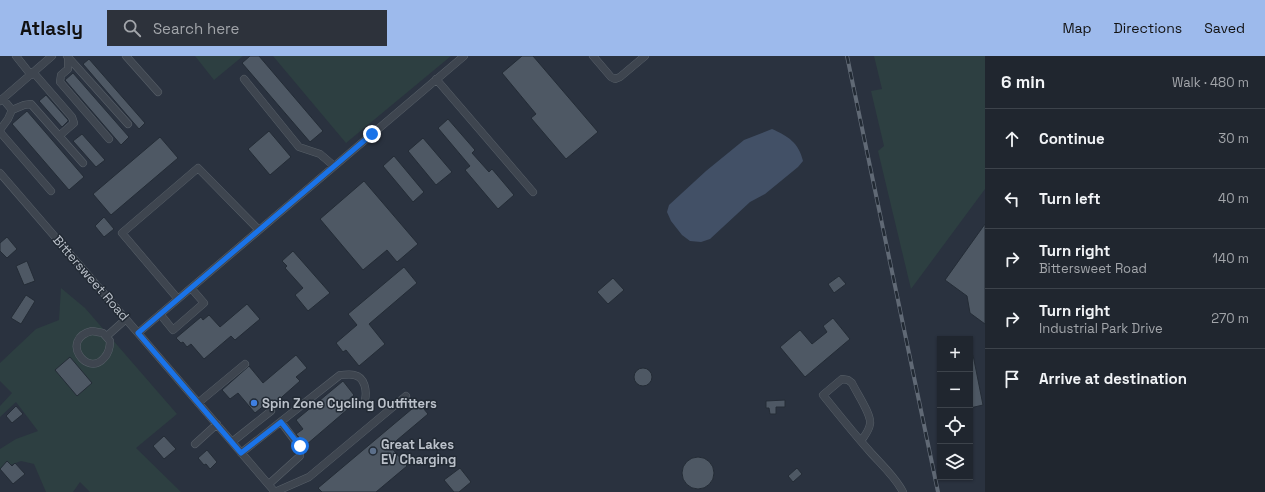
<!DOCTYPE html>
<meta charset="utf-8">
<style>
:root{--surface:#20262f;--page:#2d323b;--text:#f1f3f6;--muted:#a2a5aa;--line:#3d434b;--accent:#9dbaec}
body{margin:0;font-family:"Space Grotesk",sans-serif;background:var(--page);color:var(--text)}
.controls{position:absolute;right:12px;bottom:12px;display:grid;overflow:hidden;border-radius:0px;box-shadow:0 1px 3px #0004}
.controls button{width:36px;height:36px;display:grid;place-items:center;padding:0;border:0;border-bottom:1px solid var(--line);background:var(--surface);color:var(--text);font:20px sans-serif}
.stop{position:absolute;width:12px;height:12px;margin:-9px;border:3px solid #1a73e8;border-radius:50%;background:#fff}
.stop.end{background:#1a73e8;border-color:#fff;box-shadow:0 1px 4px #0008}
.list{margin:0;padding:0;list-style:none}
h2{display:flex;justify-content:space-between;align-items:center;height:52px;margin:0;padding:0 16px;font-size:17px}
h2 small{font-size:13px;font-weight:400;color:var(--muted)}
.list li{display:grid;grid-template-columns:26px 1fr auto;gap:12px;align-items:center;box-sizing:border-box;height:60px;padding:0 16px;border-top:1px solid var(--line)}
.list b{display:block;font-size:15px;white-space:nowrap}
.list p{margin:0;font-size:13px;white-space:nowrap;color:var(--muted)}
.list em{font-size:13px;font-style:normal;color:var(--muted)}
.icon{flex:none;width:22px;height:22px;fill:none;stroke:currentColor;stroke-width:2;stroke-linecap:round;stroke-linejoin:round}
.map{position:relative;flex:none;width:985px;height:436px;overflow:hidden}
header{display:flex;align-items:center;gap:24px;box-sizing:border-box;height:56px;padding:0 20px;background:var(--accent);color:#111}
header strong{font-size:19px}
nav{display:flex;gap:22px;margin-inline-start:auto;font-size:14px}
.search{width:280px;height:36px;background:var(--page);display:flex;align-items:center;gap:10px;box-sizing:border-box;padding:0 14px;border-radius:0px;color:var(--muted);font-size:15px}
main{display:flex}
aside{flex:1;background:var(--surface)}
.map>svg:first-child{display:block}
.green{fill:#2d3f41}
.water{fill:#425066}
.building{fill:#4e5864;stroke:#242c36}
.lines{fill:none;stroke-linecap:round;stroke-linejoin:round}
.minor-casing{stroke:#586069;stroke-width:8}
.minor{stroke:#3e454f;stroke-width:7}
.rail-casing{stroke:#606975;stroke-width:4}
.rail{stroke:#222a34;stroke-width:2.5;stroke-dasharray:8;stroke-linecap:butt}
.route{stroke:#1a73e8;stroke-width:5}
.shop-dot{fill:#3f7fe0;stroke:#222a34;stroke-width:1.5}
.service-dot{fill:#5c6f8a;stroke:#222a34;stroke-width:1.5}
.labels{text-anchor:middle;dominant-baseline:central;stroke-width:3;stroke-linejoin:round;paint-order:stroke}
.street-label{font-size:13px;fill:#bac0c9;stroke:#222a34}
.poi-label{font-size:13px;font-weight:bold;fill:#bac0c9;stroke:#222a34;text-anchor:start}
</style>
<header>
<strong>Atlasly</strong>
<div class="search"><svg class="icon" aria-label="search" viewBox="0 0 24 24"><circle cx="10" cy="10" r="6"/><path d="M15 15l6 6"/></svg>Search here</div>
<nav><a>Map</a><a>Directions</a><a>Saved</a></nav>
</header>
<main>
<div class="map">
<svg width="985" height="436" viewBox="0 0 985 436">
<rect width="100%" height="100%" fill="#2a323f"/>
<!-- green -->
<path class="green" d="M 195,0 L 243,0 L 214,24 Z
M 273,0 L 451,0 L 346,87 Z
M 874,0 L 985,0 L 985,133 L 911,233 L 878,95 L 884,90 L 871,35 L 882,33 Z
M 61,232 L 85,252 L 177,358 L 136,392 L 181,436 L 90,436 L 80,426 L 73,436 L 46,436 L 34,408 L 21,405 L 5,411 L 0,415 L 0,393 L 16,383 L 38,375 L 16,346 L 0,361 L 0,350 L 12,337 L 0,325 L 0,307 L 36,273 L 59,264 Z"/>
<!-- water -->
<path class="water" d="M 772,73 C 788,80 799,87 803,105 L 798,111 L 765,138 L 750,146 L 710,183 L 701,186 L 690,185 L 682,179 L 671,165 L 667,156 L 669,149 L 706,115 L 744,84 Z"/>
<!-- building -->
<path class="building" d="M 250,0 L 259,0 L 323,75 L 310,86 L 242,7 Z
M 522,0 L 533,0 L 598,76 L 566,103 L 531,62 L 536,58 L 502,17 Z
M 89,3 L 145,67 L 139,73 L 83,8 Z
M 73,17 L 129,81 L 121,89 L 65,24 Z
M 46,39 L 68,64 L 68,65 L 62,71 L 39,45 Z
M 27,55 L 84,121 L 69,134 L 12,68 Z
M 448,63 L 475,94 L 472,97 L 489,116 L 492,113 L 514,139 L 498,153 L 465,114 L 470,110 L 438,72 Z
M 269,75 L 291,101 L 270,119 L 248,93 Z
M 82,78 L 105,104 L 96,111 L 73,85 Z
M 160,81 L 178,102 L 111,159 L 93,138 Z
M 423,82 L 452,116 L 436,129 L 408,95 Z
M 394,100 L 424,136 L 413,146 L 383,110 Z
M 364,125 L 418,188 L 397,206 L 387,194 L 363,214 L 320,163 Z
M 104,161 L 114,173 L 104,181 L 95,170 Z
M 985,168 L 985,268 L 970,257 L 967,240 L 945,224 Z
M 7,181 L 17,193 L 7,202 L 0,195 L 0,187 Z
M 293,195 L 330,237 L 308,255 L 295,239 L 303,232 L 285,212 L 287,210 L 282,205 Z
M 27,205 L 35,225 L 24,229 L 16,210 Z
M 404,211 L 417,227 L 369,268 L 385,288 L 359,310 L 346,294 L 343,296 L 336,287 L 357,269 L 348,258 Z
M 839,220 L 846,228 L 834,237 L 828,228 Z
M 613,222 L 624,234 L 608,248 L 597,236 Z
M 26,239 L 35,245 L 21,268 L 11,262 Z
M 247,248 L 260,263 L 235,284 L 231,280 L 204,303 L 191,288 L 187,291 L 183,286 L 181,287 L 176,282 L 201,261 L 203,264 L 209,259 L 220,271 Z
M 833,262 L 850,283 L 805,321 L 780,291 L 800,274 L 812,288 L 827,276 L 823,270 Z
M 296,299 L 307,312 L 296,321 L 300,325 L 274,348 L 271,344 L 255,357 L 238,337 L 230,343 L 222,334 L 249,310 L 263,327 Z
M 970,299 L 973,299 L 983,349 L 970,352 Z
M 70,301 L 92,327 L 77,340 L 55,314 Z
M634 321a9 9 0 1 1 18 0a9 9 0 1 1-18 0Z
M 343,325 L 354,339 L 344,348 L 348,353 L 306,389 L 296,378 L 303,373 L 296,364 Z
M 785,344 L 785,351 L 776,351 L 776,358 L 770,358 L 769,352 L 766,352 L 766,345 Z
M 419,347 L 428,358 L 390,390 L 407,410 L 376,436 L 322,436 L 318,432 Z
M 16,350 L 23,358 L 12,367 L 6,360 Z
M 164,380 L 176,393 L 164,403 L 153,390 Z
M 207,394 L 217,406 L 210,413 L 206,408 L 204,409 L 198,402 Z
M682 417a16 16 0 1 1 32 0a16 16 0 1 1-32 0Z
M 7,405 L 12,410 L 15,407 L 25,418 L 13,428 L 0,413 Z
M 460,412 L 471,426 L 459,436 L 454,436 L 444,424 Z
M 797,412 L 802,418 L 793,426 L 788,420 Z"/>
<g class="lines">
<defs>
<path id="minor" d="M 16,0 L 31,19
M 67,0 L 128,68
M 126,0 L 158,36
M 593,0 L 611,21 L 615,23 L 620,21 L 645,0
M 68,1 L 68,13 L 61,19 L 60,26 L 109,83
M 33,16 L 72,61 L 74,67 L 59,80
M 244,23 L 299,91 L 320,98 L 334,110
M 436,23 L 533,136
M 3,43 L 12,54 L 24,49 L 31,48 L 83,107
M 0,45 L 52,0
M 0,74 L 8,63 L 12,54
M 0,76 L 51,135
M 0,117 L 275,436
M 178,243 L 122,177 L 198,112 L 259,174
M 160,258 L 173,274 L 204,247 L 191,232
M 92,275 L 103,277 L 110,285 C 110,292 109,297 104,302 C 87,322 59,283 92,275 Z
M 138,277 L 464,0
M 107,280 L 126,263
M 198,347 L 245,308
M 861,385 C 865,379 869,375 870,368 C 872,359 856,336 852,327 L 848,324 L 842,323 L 823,339 C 839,359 855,379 872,398 C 883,410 896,422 903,436
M 232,386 L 271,355
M 195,388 L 217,368
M 241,397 L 340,319 C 344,319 350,318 354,319 C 365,321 367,335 365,344
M 269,428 L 300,400 L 299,390 L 281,366
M 275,436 L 309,421 L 406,340"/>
</defs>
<!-- minor casing -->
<use href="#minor" class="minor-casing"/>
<!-- minor -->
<use href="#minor" class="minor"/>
<defs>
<path id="rail" d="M 847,0 L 938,436"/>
</defs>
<!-- rail casing -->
<use href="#rail" class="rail-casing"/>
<!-- rail -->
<use href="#rail" class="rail"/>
</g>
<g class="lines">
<!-- route -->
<path class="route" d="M 300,390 L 281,366 L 241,397 L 138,277 L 372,78"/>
</g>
<!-- markers -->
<circle class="shop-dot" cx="254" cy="347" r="4"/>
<circle class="service-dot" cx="373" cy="395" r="4"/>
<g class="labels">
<!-- street labels -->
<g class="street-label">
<text transform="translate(91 222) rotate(49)">Bittersweet Road</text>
</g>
<!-- poi labels -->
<g class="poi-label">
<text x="262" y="347">Spin Zone Cycling Outfitters</text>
<text x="381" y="388">Great Lakes<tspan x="381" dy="15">EV Charging</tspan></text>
</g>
</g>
</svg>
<div class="controls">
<button>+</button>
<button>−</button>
<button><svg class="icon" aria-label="locate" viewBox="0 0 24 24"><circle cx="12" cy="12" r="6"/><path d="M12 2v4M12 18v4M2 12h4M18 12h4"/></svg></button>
<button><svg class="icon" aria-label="layers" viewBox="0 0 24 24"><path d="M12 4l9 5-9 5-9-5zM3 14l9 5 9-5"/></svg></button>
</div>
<div class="stop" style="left:300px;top:390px"></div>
<div class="stop end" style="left:372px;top:78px"></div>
</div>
<aside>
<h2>6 min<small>Walk · 480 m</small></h2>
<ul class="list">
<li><svg class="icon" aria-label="ahead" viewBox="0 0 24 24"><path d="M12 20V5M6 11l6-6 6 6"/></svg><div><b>Continue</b></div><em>30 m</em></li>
<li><svg class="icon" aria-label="left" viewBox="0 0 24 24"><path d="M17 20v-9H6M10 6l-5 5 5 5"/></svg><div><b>Turn left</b></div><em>40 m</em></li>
<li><svg class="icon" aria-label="right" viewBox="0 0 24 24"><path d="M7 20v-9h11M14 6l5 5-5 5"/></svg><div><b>Turn right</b><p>Bittersweet Road</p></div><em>140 m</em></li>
<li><svg class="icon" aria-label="right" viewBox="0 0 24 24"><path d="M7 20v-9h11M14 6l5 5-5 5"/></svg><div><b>Turn right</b><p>Industrial Park Drive</p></div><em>270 m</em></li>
<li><svg class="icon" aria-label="arrive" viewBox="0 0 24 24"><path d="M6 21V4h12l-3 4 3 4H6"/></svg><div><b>Arrive at destination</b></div></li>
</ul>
</aside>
</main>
